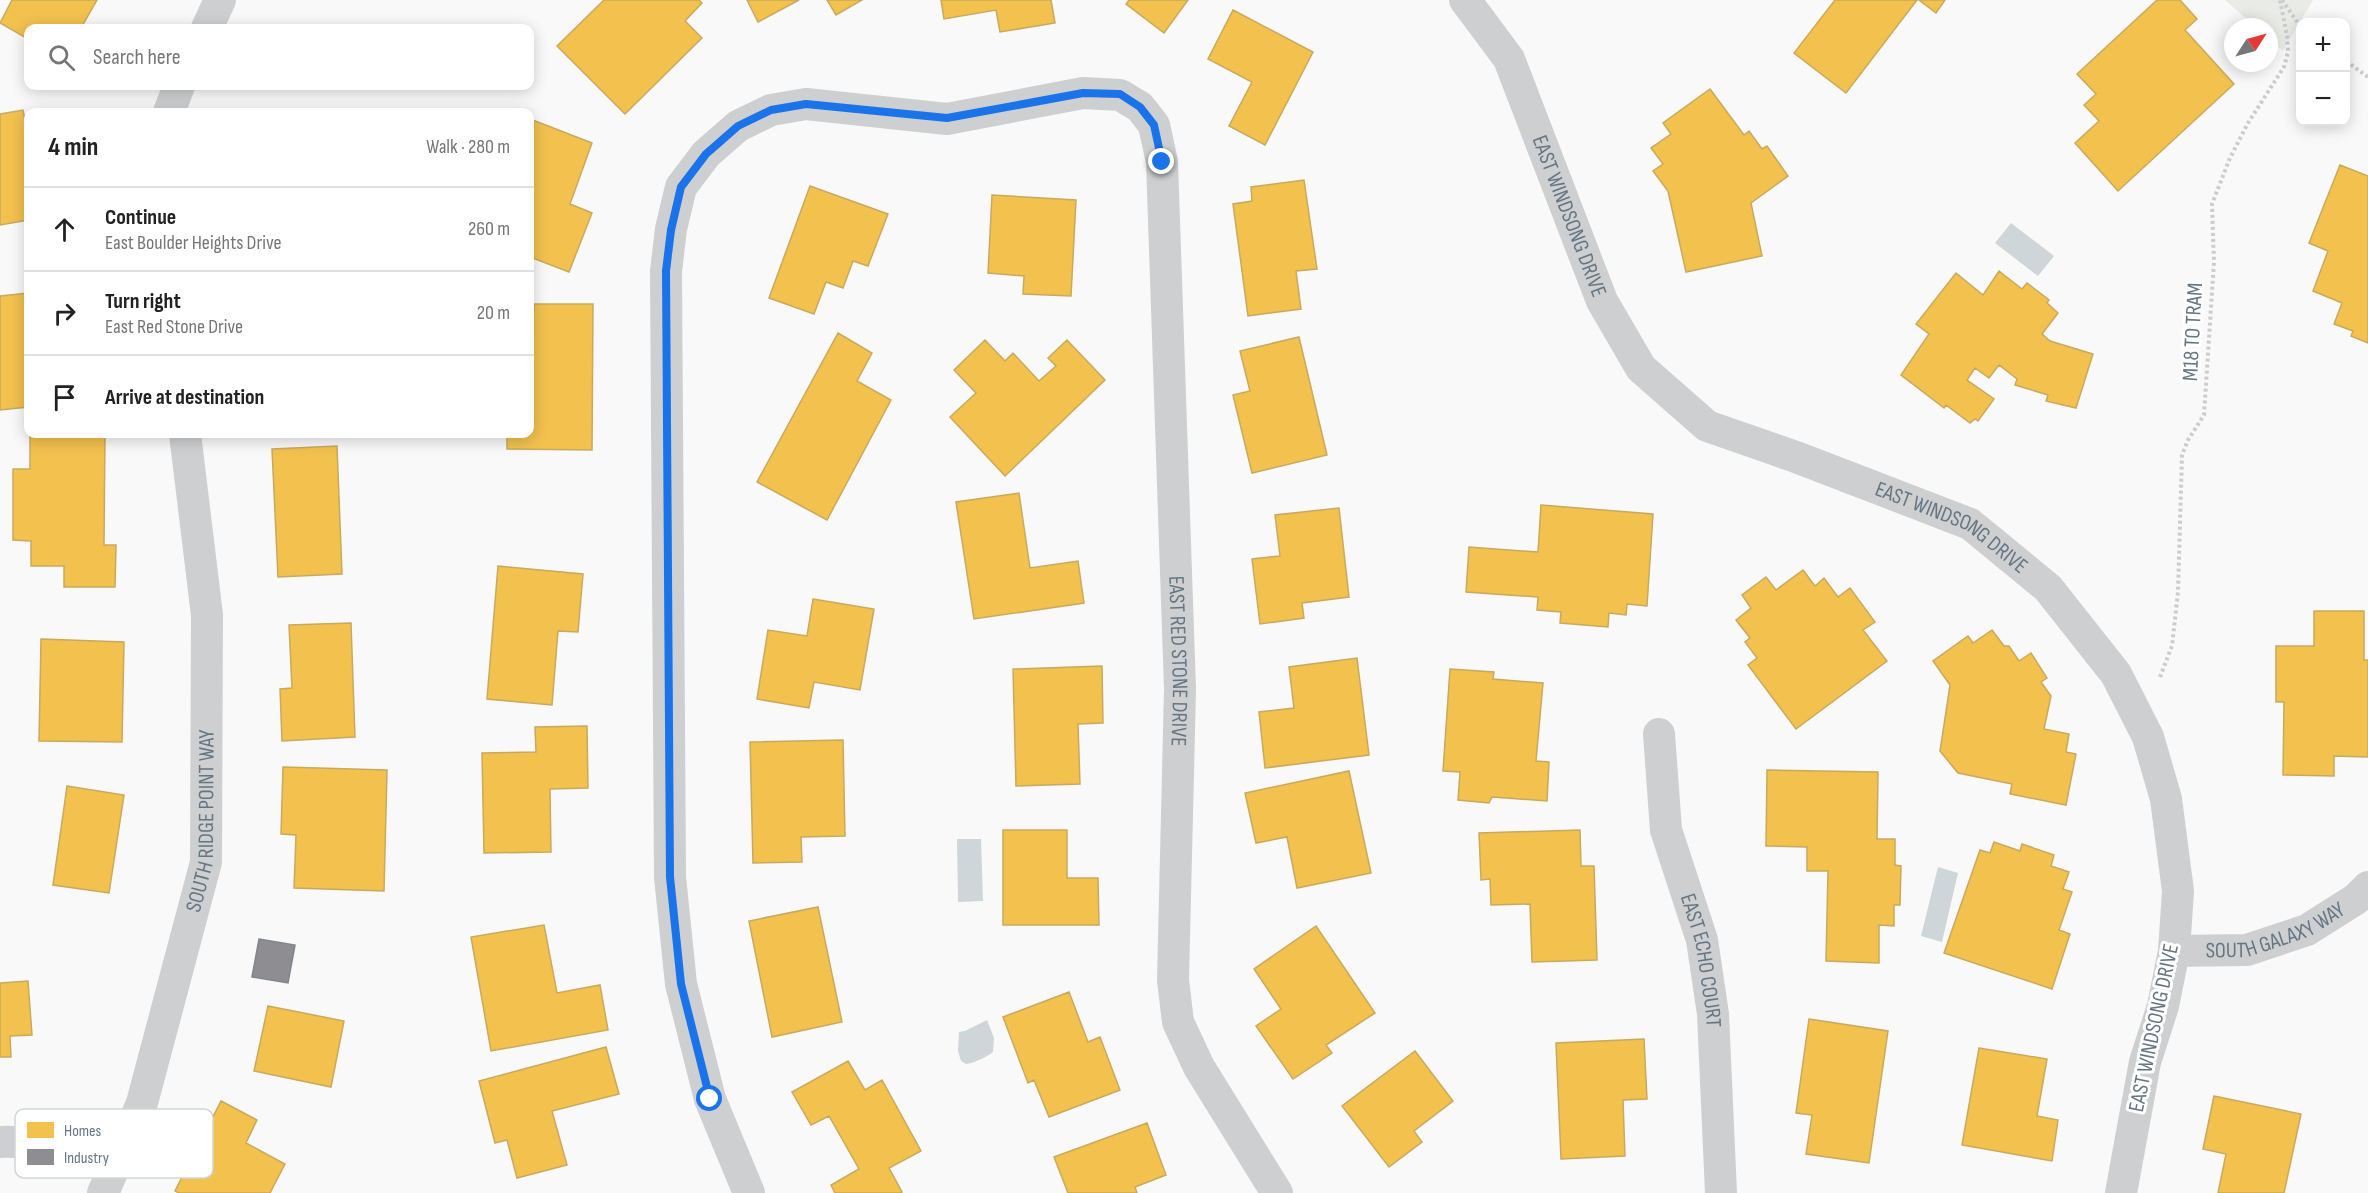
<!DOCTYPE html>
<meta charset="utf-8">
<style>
:root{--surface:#fff;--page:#f2f2f2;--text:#222;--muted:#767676;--line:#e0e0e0}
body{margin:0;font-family:"Sofia Sans Condensed",sans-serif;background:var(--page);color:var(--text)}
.controls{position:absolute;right:18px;top:18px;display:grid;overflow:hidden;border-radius:12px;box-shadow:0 3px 15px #0003}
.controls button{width:54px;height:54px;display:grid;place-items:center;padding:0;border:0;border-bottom:2px solid var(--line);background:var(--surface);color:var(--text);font:30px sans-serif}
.compass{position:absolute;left:2224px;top:18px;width:54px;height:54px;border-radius:50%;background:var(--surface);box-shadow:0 3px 15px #0003;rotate:54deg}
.stop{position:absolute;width:18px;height:18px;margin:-14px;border:4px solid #1a73e8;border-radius:50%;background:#fff}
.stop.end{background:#1a73e8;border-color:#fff;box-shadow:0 2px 6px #0008}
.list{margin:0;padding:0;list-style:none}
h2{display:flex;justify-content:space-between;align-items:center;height:78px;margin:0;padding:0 24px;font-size:26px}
h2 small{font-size:20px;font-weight:400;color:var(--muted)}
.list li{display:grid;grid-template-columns:39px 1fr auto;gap:18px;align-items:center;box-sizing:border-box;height:84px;padding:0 24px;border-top:2px solid var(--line)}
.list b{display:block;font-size:22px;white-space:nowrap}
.list p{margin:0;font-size:20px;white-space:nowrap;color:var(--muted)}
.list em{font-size:20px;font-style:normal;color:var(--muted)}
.icon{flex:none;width:33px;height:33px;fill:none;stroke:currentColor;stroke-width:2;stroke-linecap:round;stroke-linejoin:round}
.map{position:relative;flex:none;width:2368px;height:1193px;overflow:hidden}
.search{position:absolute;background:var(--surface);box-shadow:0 3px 15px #0003;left:24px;top:24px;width:510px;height:66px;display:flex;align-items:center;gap:15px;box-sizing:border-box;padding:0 21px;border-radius:12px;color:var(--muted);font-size:22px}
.panel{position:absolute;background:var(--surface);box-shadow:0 3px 15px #0003;left:24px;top:108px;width:510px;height:330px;border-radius:12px}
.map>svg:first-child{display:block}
.green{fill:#e8ebe6}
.water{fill:#ced6d9}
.homes{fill:#f2c14e;stroke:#c8aa5e;stroke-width:1.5}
.industry{fill:#8d8d92;stroke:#81868e;stroke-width:1.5}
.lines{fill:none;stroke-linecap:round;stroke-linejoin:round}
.path{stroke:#cbcccd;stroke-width:4;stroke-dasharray:3 3;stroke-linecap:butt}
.street{stroke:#cecfd0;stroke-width:32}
.route{stroke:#1a73e8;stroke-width:8}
.labels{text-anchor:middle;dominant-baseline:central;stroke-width:6;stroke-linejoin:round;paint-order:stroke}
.street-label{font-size:22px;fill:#657683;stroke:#fff}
.key{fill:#fff;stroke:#d1d6da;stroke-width:1.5}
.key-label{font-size:16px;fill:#657683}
</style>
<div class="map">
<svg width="2368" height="1193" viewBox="0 0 2368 1193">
<rect width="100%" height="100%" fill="#f9f9f9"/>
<!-- green -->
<path class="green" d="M 2225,0 L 2313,0 L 2283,51 L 2269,39 L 2269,27 L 2256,27 Z"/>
<!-- water -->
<path class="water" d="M 2011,223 L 2054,256 L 2038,276 L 1995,243 Z
M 957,839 L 981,839 L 983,901 L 958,902 Z
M 1938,867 L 1958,873 L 1942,942 L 1921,936 Z
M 987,1020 L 994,1038 L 993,1052 C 987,1057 974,1063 966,1064 L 961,1061 L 958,1051 L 959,1032 L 965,1031 Z"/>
<!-- homes -->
<path class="homes" d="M 12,0 L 97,0 L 81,28 L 28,28 L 28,39 L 0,23 Z
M 604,0 L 699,0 L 702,3 L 685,21 L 702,38 L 625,114 L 557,46 Z
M 747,0 L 799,0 L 758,22 Z
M 827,0 L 862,0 L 836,15 Z
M 941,0 L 1051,0 L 1055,23 L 1000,32 L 996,10 L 944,19 Z
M 1129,0 L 1188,0 L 1164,33 L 1126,4 Z
M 1835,0 L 1917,0 L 1846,93 L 1794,53 Z
M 1919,0 L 1945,0 L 1936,13 Z
M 2157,0 L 2180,0 L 2197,19 L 2185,30 L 2234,84 L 2118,191 L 2075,143 L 2099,121 L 2084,105 L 2096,94 L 2077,74 Z
M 1233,10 L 1313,52 L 1265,145 L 1229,126 L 1252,82 L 1208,59 Z
M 1710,89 L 1744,135 L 1749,131 L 1762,149 L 1767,146 L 1788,176 L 1751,203 L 1762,256 L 1686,272 L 1668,191 L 1653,171 L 1663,164 L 1651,148 L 1671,134 L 1663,123 Z
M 23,110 L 28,139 L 28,220 L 0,225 L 0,114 Z
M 530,119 L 592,143 L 570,204 L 592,213 L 569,272 L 530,257 L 530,233 L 532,227 L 530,227 Z
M 2340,165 L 2368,176 L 2368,343 L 2351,336 L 2353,331 L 2334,324 L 2342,303 L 2313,291 L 2328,251 L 2309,243 Z
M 1304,180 L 1317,269 L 1296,271 L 1301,309 L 1248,316 L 1233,204 L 1252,201 L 1251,187 Z
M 810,186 L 888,214 L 868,266 L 853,261 L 843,288 L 826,282 L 814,314 L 769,298 Z
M 992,195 L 1076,200 L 1071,296 L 1023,294 L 1024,276 L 988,273 Z
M 1999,271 L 2022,289 L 2027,283 L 2049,300 L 2047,303 L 2058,313 L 2042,334 L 2050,341 L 2093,354 L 2076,408 L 2046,401 L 2048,395 L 2015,385 L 2017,379 L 1999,365 L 1989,378 L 1975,368 L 1967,380 L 1994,399 L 1978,421 L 1975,419 L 1970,423 L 1946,405 L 1944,408 L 1901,375 L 1929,334 L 1916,324 L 1956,273 L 1983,295 Z
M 28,293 L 28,407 L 0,410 L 0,296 Z
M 534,304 L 593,304 L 592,450 L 507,449 L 507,434 L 530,434 L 530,355 L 533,355 Z
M 838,333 L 872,353 L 857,381 L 891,400 L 827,520 L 757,482 Z
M 1299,337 L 1327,455 L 1252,473 L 1233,395 L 1250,391 L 1240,351 Z
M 985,340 L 1005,361 L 1013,353 L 1039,381 L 1056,366 L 1048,358 L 1067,340 L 1105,380 L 1005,476 L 950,417 L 976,393 L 954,370 Z
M 30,434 L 105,434 L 104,545 L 116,545 L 115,587 L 64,587 L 64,566 L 31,566 L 31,541 L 13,540 L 13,469 L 30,469 Z
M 337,446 L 342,574 L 278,577 L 272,449 Z
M 1019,493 L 1030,568 L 1078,561 L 1084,603 L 974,619 L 956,502 Z
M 1541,505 L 1653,514 L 1647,606 L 1627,604 L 1626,615 L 1609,613 L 1608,627 L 1560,623 L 1561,612 L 1537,610 L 1538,597 L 1466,592 L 1469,547 L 1538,552 Z
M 1339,508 L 1349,597 L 1302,603 L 1304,618 L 1260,624 L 1252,559 L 1280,556 L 1275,515 Z
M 498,566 L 583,574 L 578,632 L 558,631 L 552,705 L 487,699 Z
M 1803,570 L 1815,586 L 1824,578 L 1838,597 L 1850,588 L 1875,622 L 1863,630 L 1887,661 L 1796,729 L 1748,665 L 1757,658 L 1745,642 L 1750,638 L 1736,620 L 1751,608 L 1742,595 L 1766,577 L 1776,590 Z
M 813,599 L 874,609 L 860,690 L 814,682 L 809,708 L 757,699 L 768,630 L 807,636 Z
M 2314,611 L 2364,611 L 2364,660 L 2368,660 L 2368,757 L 2334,756 L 2334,776 L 2283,775 L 2284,702 L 2276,702 L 2276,646 L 2314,646 Z
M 351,623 L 355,737 L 282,741 L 280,689 L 292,688 L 289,625 Z
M 1992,630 L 2004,646 L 2009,646 L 2019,661 L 2031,653 L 2047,678 L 2041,682 L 2051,696 L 2044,729 L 2069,734 L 2066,752 L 2076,754 L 2066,805 L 2010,794 L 2012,784 L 1958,773 L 1940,751 L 1950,685 L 1933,661 L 1968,636 L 1973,643 Z
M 41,639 L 124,642 L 122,742 L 39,741 Z
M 1357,658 L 1369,755 L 1265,768 L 1259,712 L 1294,708 L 1289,667 Z
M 1102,666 L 1103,723 L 1078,724 L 1080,784 L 1016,786 L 1013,669 Z
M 1450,669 L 1494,672 L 1493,679 L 1543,683 L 1536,761 L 1549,762 L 1547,801 L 1492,797 L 1489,803 L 1458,800 L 1460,772 L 1443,771 Z
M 587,726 L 588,788 L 550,789 L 551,852 L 484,853 L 482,753 L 536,752 L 535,727 Z
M 843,740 L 845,836 L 801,837 L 802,862 L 753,863 L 750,742 Z
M 283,767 L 387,770 L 384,891 L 294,888 L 296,835 L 281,834 Z
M 1767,770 L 1878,772 L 1877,839 L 1895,839 L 1895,865 L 1901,866 L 1900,905 L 1894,905 L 1894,926 L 1879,925 L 1879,963 L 1826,961 L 1828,871 L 1807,871 L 1807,847 L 1766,846 Z
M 1349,771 L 1371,873 L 1297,888 L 1287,837 L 1256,843 L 1245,793 Z
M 67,786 L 124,795 L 109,893 L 53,885 Z
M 1003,830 L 1067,830 L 1067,878 L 1098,878 L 1099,925 L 1003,925 Z
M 1580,830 L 1581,866 L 1594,866 L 1597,960 L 1532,962 L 1530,904 L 1491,905 L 1490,879 L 1481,880 L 1479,833 Z
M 1994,842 L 2020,851 L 2022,844 L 2054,855 L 2051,866 L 2069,872 L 2063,889 L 2072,892 L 2059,930 L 2070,934 L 2052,989 L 1944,953 L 1980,850 L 1990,853 Z
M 818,907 L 842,1022 L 772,1037 L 749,921 Z
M 544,925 L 557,993 L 600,985 L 608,1030 L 491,1051 L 471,937 Z
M 1316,926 L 1375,1013 L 1326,1045 L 1332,1053 L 1293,1079 L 1256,1026 L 1281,1009 L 1254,969 Z
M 28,981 L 32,1035 L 10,1036 L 11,1057 L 0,1057 L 0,983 Z
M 1069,992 L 1088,1042 L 1100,1037 L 1120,1090 L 1049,1117 L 1034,1080 L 1028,1083 L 1003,1017 Z
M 268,1006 L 344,1021 L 331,1087 L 254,1071 Z
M 1809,1019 L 1888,1031 L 1869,1163 L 1806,1154 L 1812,1115 L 1796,1113 Z
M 1644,1039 L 1647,1099 L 1623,1100 L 1625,1156 L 1561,1159 L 1556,1043 Z
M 606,1047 L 619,1094 L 552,1111 L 567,1165 L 517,1178 L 507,1140 L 495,1143 L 479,1081 Z
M 1979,1048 L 2047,1059 L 2037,1116 L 2058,1120 L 2052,1161 L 1962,1145 Z
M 1415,1051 L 1453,1101 L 1414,1131 L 1422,1142 L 1389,1167 L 1342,1106 Z
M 848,1061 L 865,1090 L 882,1080 L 921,1151 L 889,1168 L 902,1192 L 900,1193 L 835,1193 L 831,1185 L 859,1169 L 829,1116 L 811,1125 L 792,1092 Z
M 2214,1096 L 2301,1114 L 2284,1193 L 2218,1193 L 2226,1154 L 2203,1149 Z
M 221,1101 L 257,1120 L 246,1143 L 285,1164 L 270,1193 L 179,1193 L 175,1191 Z
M 1147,1123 L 1166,1175 L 1135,1187 L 1137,1193 L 1068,1193 L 1054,1157 Z"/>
<!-- industry -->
<path class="industry" d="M 259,939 L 295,945 L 288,983 L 252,977 Z"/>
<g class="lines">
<!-- path -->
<path class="path" d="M 2282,0 L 2300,26
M 2346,61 L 2368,77
M 2160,677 L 2172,646 L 2178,592 L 2182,455 L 2188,440 L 2204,415 L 2214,262 L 2212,204 L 2230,158 L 2248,123 L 2284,67 L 2288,52 L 2287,36 L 2280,0"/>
<!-- street -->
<g class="street">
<path id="s1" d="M 1465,0 L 1509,59 L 1602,301 L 1641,368 L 1707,426 L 1796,457 L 1970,524 L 2048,588 L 2116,674 L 2148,737 L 2166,799 L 2178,891 L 2174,951 L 2163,1006 L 2145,1062 L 2121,1193"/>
<path d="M 207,28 L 220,0"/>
<path d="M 169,112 L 179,86"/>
<path id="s2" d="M 1659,734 L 1666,830 L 1702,940 L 1713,1014 L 1721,1193"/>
<path id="s3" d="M 2174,951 L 2247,950 L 2307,930 L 2356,899 L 2368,887"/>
<path d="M 0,1142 C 40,1140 77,1155 113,1169"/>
<path id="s4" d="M 103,1193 L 142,1103 L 206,862 L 207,615 L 185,434"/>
<path id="s5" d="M 749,1193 L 710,1099 L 681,984 L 670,877 L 666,271 L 671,229 L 681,187 L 706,154 L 738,126 L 771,110 L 806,104 L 947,119 L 1083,93 L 1120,95 L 1140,107 L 1154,125 L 1162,162 L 1180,689 L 1173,980 L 1178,1022 L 1199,1067 L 1277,1193"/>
</g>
</g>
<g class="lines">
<!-- route -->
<path class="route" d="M 710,1099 L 681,984 L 670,877 L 666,271 L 671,230 L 681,187 L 706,154 L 738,126 L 771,110 L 806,104 L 947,118 L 1083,93 L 1120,94 L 1140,107 L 1154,125 L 1162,162"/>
</g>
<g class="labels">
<!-- street labels -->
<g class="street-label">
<text stroke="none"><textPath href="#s1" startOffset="242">EAST WINDSONG DRIVE</textPath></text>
<text transform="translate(2193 332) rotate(-87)">M18 TO TRAM</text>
<text stroke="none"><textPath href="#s1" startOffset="764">EAST WINDSONG DRIVE</textPath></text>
<text stroke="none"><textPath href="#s5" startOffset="2076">EAST RED STONE DRIVE</textPath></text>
<text stroke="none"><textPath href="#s4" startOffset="388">SOUTH RIDGE POINT WAY</textPath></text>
<text stroke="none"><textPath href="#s3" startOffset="105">SOUTH GALAXY WAY</textPath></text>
<text stroke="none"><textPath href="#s2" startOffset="232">EAST ECHO COURT</textPath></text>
<text transform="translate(2154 1028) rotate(-78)">EAST WINDSONG DRIVE</text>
</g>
</g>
<!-- legend -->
<rect x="15" y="1109" width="198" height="69" rx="9" class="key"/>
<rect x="27" y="1122" width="27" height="16" fill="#f2c14e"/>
<rect x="27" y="1149" width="27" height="16" fill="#8d8d92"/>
<g class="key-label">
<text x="64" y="1136">Homes</text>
<text x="64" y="1163">Industry</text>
</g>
</svg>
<div class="controls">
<button>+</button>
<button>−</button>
</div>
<svg class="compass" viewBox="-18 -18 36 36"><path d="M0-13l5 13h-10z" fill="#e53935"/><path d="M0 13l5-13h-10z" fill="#767676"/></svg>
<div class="stop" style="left:710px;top:1099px"></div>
<div class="stop end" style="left:1162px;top:162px"></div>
<div class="search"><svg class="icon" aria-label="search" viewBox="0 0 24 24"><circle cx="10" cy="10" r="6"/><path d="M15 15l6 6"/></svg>Search here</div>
<section class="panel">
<h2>4 min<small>Walk · 280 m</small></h2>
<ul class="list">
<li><svg class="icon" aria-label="ahead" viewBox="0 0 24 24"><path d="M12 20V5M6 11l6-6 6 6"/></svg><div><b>Continue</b><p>East Boulder Heights Drive</p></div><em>260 m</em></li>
<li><svg class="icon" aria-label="right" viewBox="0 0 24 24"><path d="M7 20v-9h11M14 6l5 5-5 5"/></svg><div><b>Turn right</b><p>East Red Stone Drive</p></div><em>20 m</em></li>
<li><svg class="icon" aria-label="arrive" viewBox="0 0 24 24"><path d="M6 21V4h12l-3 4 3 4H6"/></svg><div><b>Arrive at destination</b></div></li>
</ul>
</section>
</div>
